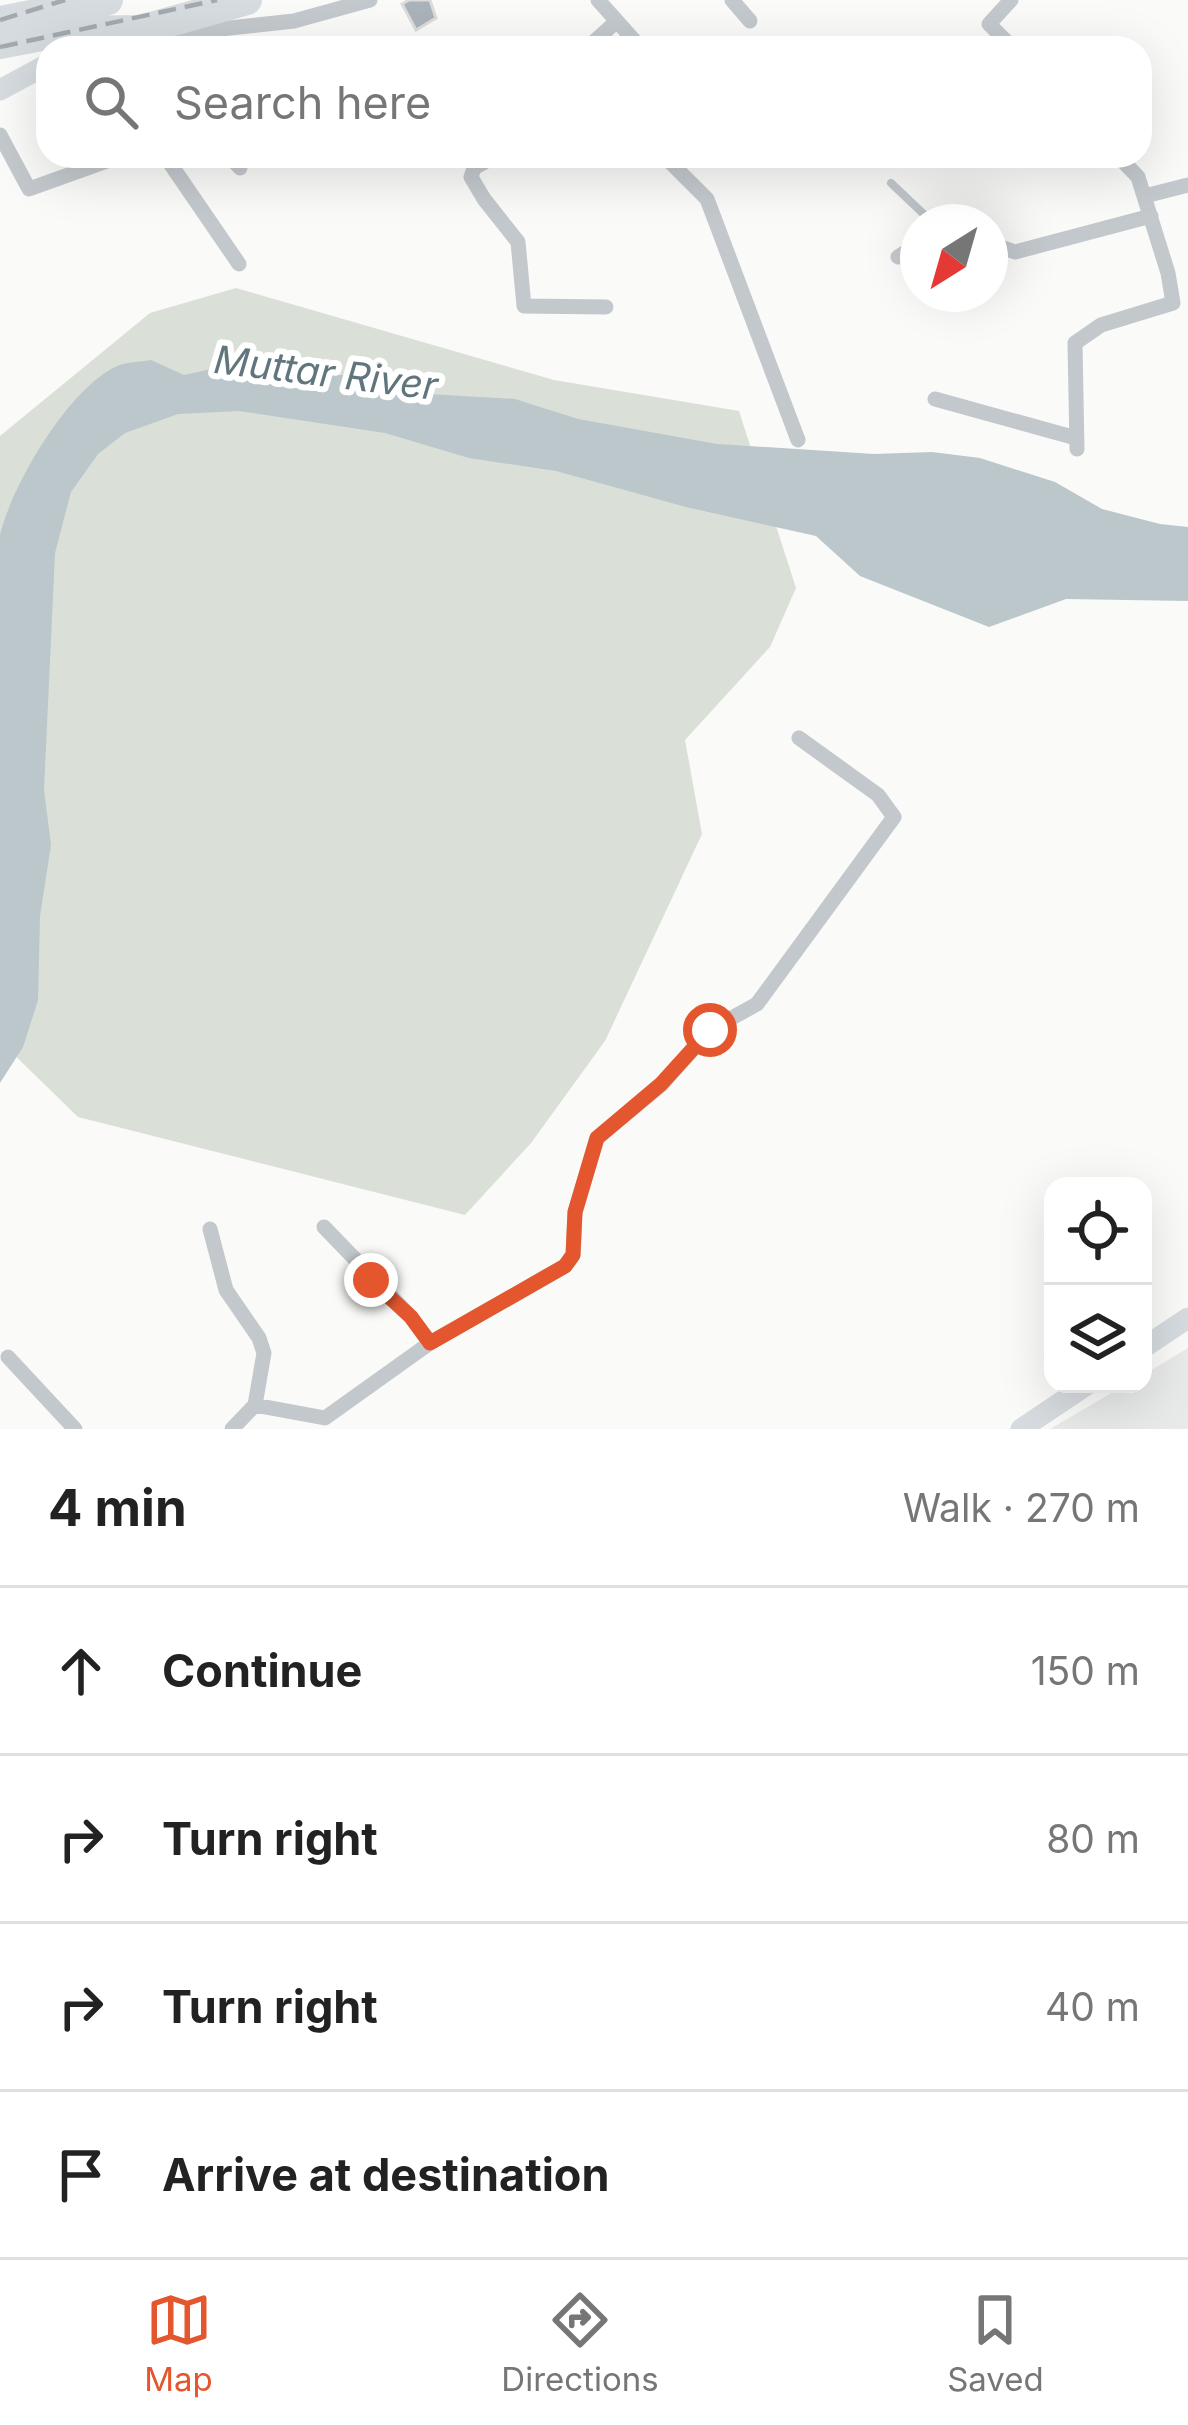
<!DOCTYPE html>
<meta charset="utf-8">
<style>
:root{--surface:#fff;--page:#f2f2f2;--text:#222;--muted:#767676;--line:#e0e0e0;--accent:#e4572e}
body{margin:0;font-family:Inter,sans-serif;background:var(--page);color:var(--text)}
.controls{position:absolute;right:36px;bottom:36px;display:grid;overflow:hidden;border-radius:24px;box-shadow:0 12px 48px #0002}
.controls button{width:108px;height:108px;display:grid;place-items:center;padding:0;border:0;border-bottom:3px solid var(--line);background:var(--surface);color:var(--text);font:60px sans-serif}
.compass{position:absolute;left:900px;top:204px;width:108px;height:108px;border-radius:50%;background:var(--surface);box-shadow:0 12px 48px #0002;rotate:217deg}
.stop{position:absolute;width:36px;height:36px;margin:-27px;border:9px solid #e4572e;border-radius:50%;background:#fff}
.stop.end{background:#e4572e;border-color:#fff;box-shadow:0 3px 12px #0008}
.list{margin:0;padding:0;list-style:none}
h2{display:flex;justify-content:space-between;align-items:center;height:156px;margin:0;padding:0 48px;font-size:51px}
h2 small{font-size:39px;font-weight:400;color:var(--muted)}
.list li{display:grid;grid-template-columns:78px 1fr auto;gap:36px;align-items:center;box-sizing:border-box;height:168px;padding:0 48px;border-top:3px solid var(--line)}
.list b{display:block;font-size:45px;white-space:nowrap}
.list em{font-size:39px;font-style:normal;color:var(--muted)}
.icon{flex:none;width:66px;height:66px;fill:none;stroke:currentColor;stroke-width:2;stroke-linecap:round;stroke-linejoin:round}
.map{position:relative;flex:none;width:1188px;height:1429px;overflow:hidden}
.search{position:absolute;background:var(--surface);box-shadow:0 12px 48px #0002;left:36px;right:36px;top:36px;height:132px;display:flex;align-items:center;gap:30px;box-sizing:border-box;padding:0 42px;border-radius:36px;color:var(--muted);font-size:45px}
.sheet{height:828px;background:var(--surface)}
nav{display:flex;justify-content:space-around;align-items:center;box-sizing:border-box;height:168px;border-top:3px solid var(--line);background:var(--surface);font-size:33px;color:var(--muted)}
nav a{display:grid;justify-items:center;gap:6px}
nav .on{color:var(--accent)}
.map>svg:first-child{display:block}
.built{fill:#e8e9e9}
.green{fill:#dadfd7}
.water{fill:#bbc7cb}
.building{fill:#aab3b9;stroke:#dcdcda;stroke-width:3}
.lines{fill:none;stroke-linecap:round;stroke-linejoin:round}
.lane{stroke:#c3c8cc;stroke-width:8}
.street{stroke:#c3c8cc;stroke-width:15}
.secondary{stroke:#d6dbdf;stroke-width:21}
.highway{stroke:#d6dbdf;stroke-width:30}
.rail{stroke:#a2aab0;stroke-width:4.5;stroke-dasharray:18 9;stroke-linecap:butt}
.route{stroke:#e4572e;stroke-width:15}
.labels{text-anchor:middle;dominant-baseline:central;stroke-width:12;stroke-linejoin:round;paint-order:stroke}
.water-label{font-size:39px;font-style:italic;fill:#60757c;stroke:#fff}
</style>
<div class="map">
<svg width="1188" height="1429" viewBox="0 0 1188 1429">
<rect width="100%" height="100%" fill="#fafaf8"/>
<!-- built -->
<path class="built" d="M 1188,1348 L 1188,1429 L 1050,1429 L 1127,1384 L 1143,1384 L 1143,1375 Z"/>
<!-- green -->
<path class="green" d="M 236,288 L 554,380 L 739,411 L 796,588 L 770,647 L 685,740 L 702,834 L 605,1041 L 531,1143 L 465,1215 L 78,1117 L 0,1041 L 0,436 L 150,313 Z"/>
<!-- water -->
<path class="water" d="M 151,360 L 184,375 L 225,366 L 263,367 L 308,377 L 358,374 L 410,393 L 515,399 L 578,419 L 717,444 L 874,454 L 932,452 L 980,458 L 1055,482 L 1102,509 L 1160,524 L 1188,527 L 1188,601 L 1066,599 L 989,627 L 860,576 L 816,536 L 686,507 L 556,471 L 469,458 L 385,433 L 239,411 L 178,414 L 125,433 L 98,454 L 71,492 L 55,553 L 44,790 L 51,845 L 40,916 L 38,1000 L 23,1047 L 0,1083 L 0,535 C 12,485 67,391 115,367 C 125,362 140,362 151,360 Z"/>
<!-- building -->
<path class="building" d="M 409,0 L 430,0 L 436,18 L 416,30 L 402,4 Z"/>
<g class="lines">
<!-- lane -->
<path class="lane" d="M 891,183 L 932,222"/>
<!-- street -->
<path class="street" d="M 598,0 L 641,48
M 732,0 L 750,21
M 1011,0 L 989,24 L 1013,48
M 166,35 L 294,21 L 370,0
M 94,48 L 125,42
M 587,48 L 617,21
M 0,135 L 29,189 L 121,156
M 165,156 L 239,264
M 229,156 L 240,168
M 495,156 L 474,168 L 471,177 L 484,199 L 518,242 L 524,306 L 606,307
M 664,156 L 707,199 L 798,440
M 1145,196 L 1188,185
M 990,243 L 1015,252 L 1151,216
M 898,257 L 918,244
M 935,399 L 1076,438
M 1077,449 L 1075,343 L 1101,325 L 1173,303 L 1168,273 L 1138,177 L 1118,156
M 324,1227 L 411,1317 L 430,1343
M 210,1229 L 226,1290 L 259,1338 L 264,1353 L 255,1405 L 232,1429
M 8,1357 L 75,1429
M 255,1405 L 325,1418 L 430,1343 L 565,1266 L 573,1255 L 575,1212 L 597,1138 L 661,1085 L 710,1030 L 757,1004 L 894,817 L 878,795 L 799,738"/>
<!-- secondary -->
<path class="secondary" d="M 0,90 L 48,64
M 1143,1348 L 1188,1318
M 1021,1429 L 1088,1384"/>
<!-- highway -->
<path class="highway" d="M 0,21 L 108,0
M 0,44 L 68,31 L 141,30 L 247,0"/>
<!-- rail -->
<path class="rail" d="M 0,20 L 65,0
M 0,47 L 217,0"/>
</g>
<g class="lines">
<!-- route -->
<path class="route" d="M 371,1280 L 411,1317 L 430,1343 L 565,1266 L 573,1255 L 575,1212 L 597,1138 L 661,1084 L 710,1030"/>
</g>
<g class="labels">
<!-- water labels -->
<g class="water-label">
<text transform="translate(326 372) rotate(7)">Muttar River</text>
</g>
</g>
</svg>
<div class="controls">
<button><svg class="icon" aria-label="locate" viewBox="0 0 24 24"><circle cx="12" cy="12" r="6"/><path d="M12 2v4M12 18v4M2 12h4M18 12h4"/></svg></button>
<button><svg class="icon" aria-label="layers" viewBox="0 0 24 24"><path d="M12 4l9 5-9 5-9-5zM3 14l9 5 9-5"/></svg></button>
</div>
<svg class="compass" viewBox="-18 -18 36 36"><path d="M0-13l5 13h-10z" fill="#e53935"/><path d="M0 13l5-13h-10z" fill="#767676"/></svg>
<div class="stop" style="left:710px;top:1030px"></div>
<div class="stop end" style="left:371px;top:1280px"></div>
<div class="search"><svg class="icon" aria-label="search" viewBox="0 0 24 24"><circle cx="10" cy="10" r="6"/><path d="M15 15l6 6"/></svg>Search here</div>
</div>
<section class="sheet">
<h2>4 min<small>Walk · 270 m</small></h2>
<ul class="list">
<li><svg class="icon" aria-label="ahead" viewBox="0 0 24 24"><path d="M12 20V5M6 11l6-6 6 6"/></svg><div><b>Continue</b></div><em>150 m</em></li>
<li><svg class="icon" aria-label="right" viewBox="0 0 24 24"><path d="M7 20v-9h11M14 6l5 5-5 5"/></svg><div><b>Turn right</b></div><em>80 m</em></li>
<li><svg class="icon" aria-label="right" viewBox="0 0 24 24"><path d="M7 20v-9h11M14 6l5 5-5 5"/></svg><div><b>Turn right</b></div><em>40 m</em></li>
<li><svg class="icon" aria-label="arrive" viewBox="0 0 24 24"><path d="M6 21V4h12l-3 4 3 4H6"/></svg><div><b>Arrive at destination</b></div></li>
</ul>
</section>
<nav>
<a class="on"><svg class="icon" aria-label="map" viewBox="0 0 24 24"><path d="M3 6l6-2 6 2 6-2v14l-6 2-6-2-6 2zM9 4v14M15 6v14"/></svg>Map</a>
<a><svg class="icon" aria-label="directions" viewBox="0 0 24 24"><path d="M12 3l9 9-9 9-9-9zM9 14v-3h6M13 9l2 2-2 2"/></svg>Directions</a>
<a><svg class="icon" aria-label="saved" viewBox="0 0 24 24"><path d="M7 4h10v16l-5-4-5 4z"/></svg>Saved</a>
</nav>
